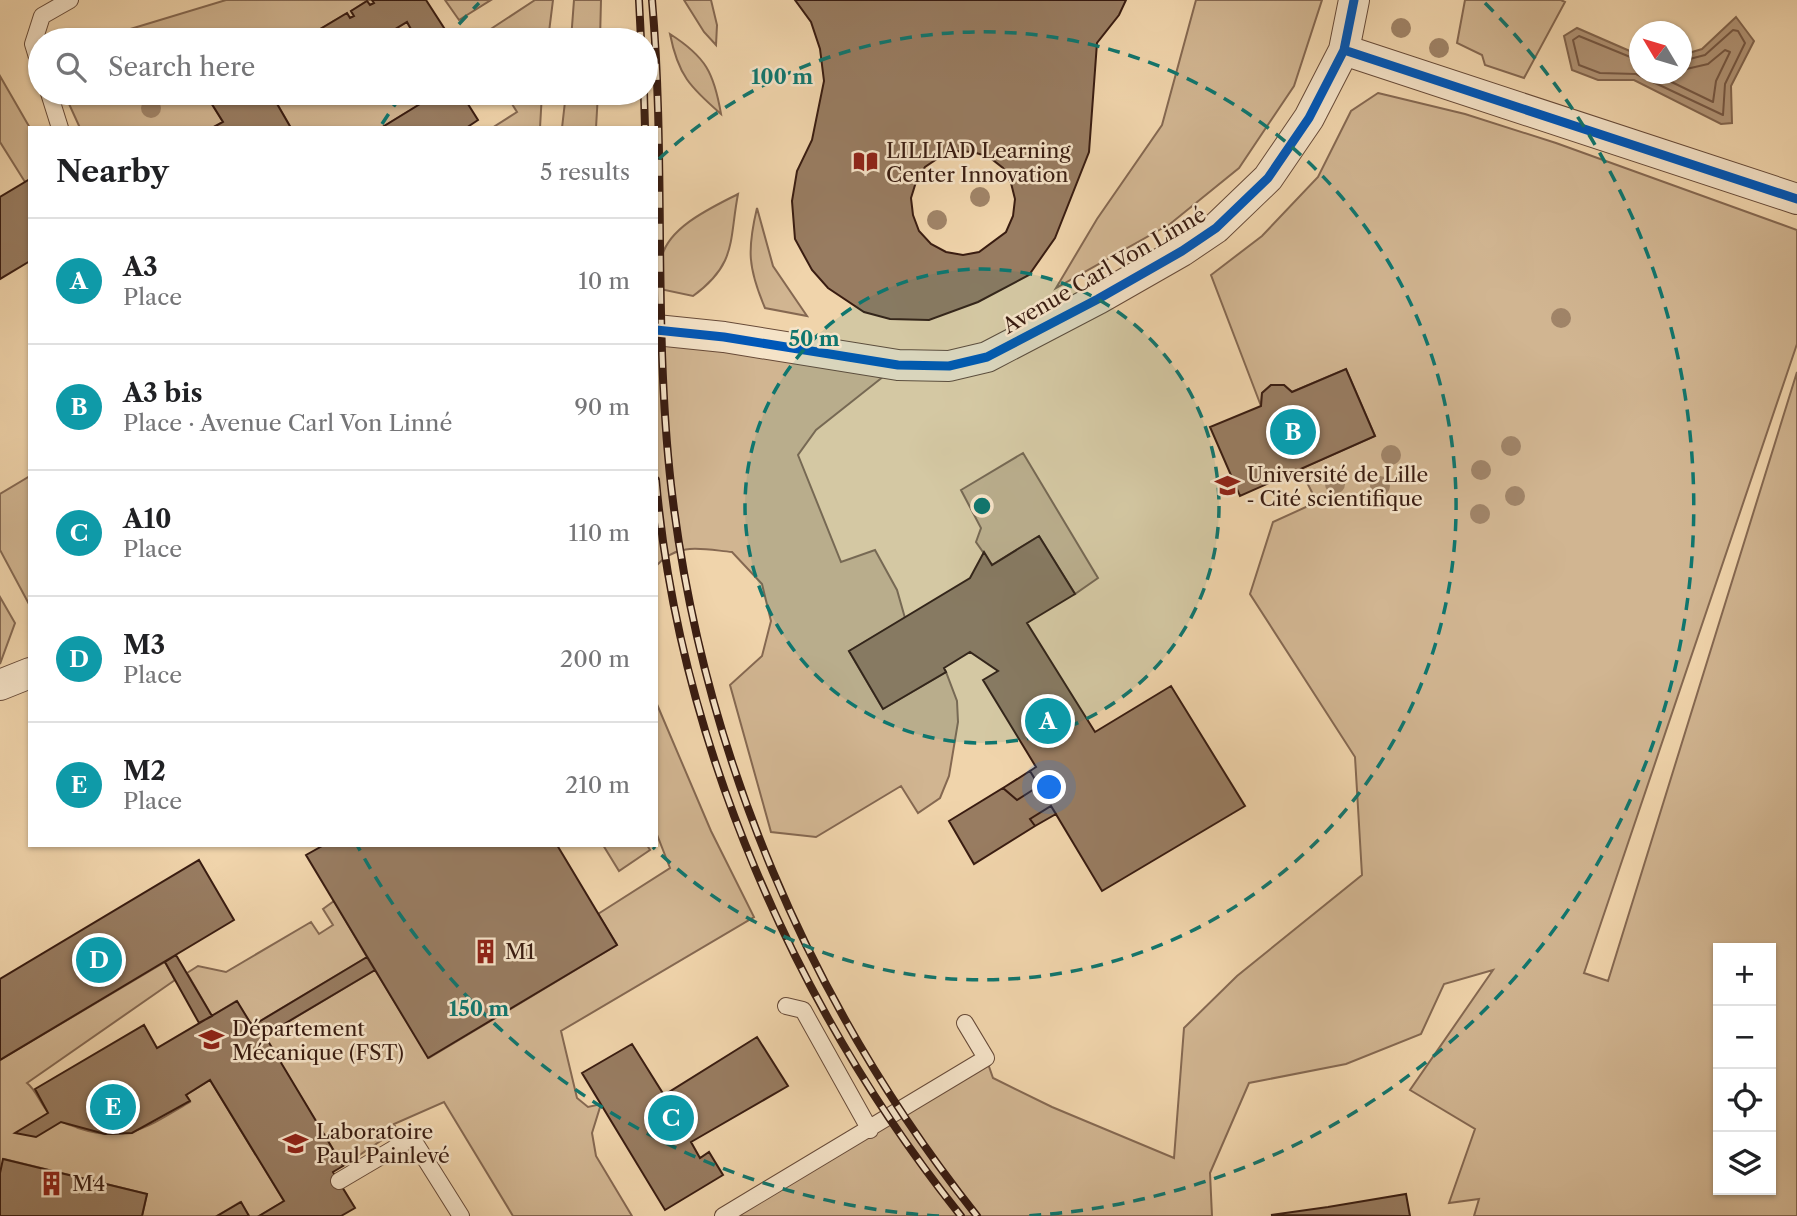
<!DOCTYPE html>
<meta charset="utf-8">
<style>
:root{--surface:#fff;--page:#f6f6f6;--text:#202124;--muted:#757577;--line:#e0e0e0;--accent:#8f2418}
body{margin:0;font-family:"Libre Caslon Text",serif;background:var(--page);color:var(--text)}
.controls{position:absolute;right:21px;bottom:21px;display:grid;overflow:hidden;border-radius:0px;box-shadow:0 2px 5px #0004}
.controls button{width:63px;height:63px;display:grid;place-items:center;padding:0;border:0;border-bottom:2px solid var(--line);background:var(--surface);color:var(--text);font:35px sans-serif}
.compass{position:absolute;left:1629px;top:21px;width:63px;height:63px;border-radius:50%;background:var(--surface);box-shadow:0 2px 5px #0004;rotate:308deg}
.you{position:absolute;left:1050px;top:788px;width:24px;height:24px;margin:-18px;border:5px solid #fff;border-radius:50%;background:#1a73e8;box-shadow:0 0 0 10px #1a73e833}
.badge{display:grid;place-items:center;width:46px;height:46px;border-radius:50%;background:var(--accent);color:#fff;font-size:23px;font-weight:700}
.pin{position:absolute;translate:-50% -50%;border:4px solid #fff;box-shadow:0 2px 7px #0006}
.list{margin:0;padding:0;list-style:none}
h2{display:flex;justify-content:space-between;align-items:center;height:91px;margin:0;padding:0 28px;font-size:30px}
h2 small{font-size:23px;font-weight:400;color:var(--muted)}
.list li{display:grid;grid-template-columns:46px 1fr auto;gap:21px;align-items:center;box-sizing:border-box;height:126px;padding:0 28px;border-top:2px solid var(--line)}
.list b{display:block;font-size:26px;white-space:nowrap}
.list p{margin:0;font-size:23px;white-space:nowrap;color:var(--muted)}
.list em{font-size:23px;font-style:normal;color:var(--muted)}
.icon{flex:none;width:38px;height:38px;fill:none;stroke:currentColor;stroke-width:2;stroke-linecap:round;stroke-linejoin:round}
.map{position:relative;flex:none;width:1797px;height:1216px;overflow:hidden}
.search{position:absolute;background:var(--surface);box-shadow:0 2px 5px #0004;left:28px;top:28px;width:630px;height:77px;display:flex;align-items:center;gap:18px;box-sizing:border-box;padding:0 24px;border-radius:38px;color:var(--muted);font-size:26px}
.panel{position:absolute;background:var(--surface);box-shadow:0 2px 5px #0004;left:28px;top:126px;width:630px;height:721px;border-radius:0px}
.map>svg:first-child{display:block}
.green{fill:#d1b591;stroke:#856851;stroke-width:2;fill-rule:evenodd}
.water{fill:#b29577;stroke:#82654e;stroke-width:2}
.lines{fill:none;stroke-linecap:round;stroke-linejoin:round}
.shore{stroke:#765844;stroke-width:2}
.building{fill:#987c61;stroke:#391c11;stroke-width:2;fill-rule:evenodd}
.lane-casing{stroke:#674a38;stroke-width:18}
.street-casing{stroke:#674a38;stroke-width:32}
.lane{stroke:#f5e3c8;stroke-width:16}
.street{stroke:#f5e3c8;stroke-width:30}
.rail-casing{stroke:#391c11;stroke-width:8}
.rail{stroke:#f5e3c8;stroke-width:5;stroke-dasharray:16;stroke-linecap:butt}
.cycleway-casing{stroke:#f5e3c8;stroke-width:13}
.cycleway{stroke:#0057b8;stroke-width:9}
.tree{fill:#a08468}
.ring{fill:none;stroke:#0f766e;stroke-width:3.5;stroke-dasharray:12 9}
.labels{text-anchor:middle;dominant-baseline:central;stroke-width:5;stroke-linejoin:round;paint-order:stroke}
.poi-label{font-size:21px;fill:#391c11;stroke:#f5e3c8;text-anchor:start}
.street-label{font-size:21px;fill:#391c11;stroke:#f5e3c8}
.centre{fill:#0f766e;stroke:#f5e3c8;stroke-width:3.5}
.ring-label{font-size:21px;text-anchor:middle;font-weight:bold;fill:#0f766e;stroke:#f5e3c8;stroke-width:5;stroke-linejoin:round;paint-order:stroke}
</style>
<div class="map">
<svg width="1797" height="1216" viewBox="0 0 1797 1216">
<rect width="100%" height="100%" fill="#f0d4ab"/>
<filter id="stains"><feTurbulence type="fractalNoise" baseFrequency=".00286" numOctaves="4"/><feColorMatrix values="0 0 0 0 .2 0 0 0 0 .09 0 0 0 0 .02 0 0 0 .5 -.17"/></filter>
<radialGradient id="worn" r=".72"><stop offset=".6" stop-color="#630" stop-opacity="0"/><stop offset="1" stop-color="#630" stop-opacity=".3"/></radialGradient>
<!-- green -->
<path class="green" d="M 226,0 L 372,0 L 374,3 L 370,5 L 367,1 L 351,11 L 354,16 L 350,18 L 347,13 L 312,34 L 315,40 L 286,40 L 284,38 L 279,40 L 94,40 Z
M 445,0 L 491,0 L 459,20 Z
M 535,0 L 553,0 L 548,40 L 474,40 Z
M 574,0 L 601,0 L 600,40 L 571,40 Z
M 684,0 L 711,0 L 717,25 L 716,45 L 704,32 Z
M 1196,0 L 1322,0 L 1294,86 L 1239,168 L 1170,224 L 1056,288 L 1097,219 L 1162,125 Z
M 1465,0 L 1561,0 L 1565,2 L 1524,78 L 1485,65 L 1482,55 L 1457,43 Z
M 407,22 L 417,40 L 377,40 Z
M 670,34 C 706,57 714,73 721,114 C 690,87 678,75 670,34 Z
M 0,76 L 30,128 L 30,179 L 25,182 L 0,142 Z
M 64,93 L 205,93 L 223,122 L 212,128 L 80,128 Z
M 291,93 L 438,93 L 381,128 L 291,128 L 276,102 Z
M 505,93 L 542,93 L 540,128 L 492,128 L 517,112 Z
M 566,93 L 598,93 L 596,128 L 562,128 Z
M 1378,93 L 1465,114 L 1556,143 L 1797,230 L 1797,344 L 1584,973 L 1608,981 L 1797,372 L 1797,1216 L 1474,1216 L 1479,1199 L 1449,1203 L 1475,1129 L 1410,1090 L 1493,970 L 1444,984 L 1421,1034 L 1346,1064 L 1249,1083 L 1210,1173 L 1212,1216 L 741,1216 L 737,1208 L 986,1058 L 993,1078 L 1052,1107 L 1174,1158 L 1184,1028 L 1237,976 L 1362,875 L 1355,757 L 1250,594 L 1273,522 L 1317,502 L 1300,469 L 1375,436 L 1346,369 L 1292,392 L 1284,385 L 1271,385 L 1262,393 L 1261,406 L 1211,275 L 1262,236 L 1318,177 L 1351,111 ZM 1718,948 L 1771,948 L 1771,1190 L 1718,1190 Z
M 738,194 C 729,241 737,264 693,296 L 660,289 C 661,279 659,266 662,256 C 670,226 713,207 738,194 Z
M 757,208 L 773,266 L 807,316 L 765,308 C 748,268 747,250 757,208 Z
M 656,330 L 898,365 L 816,430 L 798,455 L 841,562 L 875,550 L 897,590 L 905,618 L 849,651 L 883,709 L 946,672 L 957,701 L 958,722 L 949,776 L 940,798 L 918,813 L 901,786 L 816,837 L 771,832 L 730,685 L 762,656 L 771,621 L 762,584 L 732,552 C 701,549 678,542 656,566 Z
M 1023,453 L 1098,578 L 1075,594 L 1039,536 L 992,565 L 976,542 L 981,528 L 961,490 Z
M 30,476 L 30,606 L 0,550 L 0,494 Z
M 0,597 L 15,623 L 0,664 Z
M 656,702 L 711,831 L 754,917 L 561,1031 L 577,1098 L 588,1107 L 601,1104 L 592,1133 L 596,1156 L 632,1216 L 513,1216 L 444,1102 L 394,1124 L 397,1130 L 343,1166 L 264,1036 L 375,970 L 429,1058 L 617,945 L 598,914 L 670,868 L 656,832 Z
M 603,845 L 647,845 L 650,850 L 619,871 Z
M 334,901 L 367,957 L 257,1023 L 251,1024 L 236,1001 L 212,1016 L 187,973 L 198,966 L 226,972 L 311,922 L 319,934 L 333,925 L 323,909 Z
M 165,962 L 175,980 L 27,1083 C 37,1091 40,1104 49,1113 C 56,1121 68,1124 78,1128 C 127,1144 149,1126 190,1102 L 186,1095 L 210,1080 L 284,1201 L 259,1216 L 249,1216 L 240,1202 L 217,1216 L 142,1216 L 147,1194 L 4,1159 L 0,1173 L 0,1060 Z"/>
<!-- water -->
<path class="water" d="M 1736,17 L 1754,41 L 1731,86 L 1732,123 L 1721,124 L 1634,80 L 1598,80 L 1572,70 L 1564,36 L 1577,28 L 1639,55 L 1640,74 L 1682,74 L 1682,55 L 1702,49 Z"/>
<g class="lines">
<!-- shore -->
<path class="shore" d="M 1640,61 L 1579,36 L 1573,40 L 1579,65 L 1600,73 L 1636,74 L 1723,115 L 1725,84 L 1745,43 L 1738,31 L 1733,30 L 1705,55 L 1682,61
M 1655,74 L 1713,102 L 1716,81 L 1730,52 L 1725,50 L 1708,64 L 1682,70"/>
</g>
<!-- building -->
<path class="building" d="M 372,0 L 426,0 L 446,31 L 431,40 L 417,40 L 407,22 L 377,40 L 315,40 L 312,34 L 347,13 L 350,18 L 354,16 L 351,11 L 367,1 L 370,5 L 374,3 Z
M 795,0 L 1126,0 L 1119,15 L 1097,43 L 1089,152 L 1055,238 L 1029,275 L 978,302 L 929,320 L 890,319 L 864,312 L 828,288 L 812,270 L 795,239 L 792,201 L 797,171 L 812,140 L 824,81 L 820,49 L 811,22 ZM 956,151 L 973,152 L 989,157 L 1003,168 L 1011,183 L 1015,199 L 1013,216 L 1006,232 L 979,252 L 963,255 L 946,252 L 931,244 L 919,231 L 913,215 L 911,198 L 916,182 L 925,167 L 940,157 Z
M 205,93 L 291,93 L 276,102 L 291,128 L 212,128 L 223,122 Z
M 438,93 L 461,93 L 478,120 L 466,128 L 381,128 Z
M 30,179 L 30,261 L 0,279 L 0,197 Z
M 1346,369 L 1375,436 L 1240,496 L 1210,427 L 1261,406 L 1262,393 L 1271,385 L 1284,385 L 1292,392 Z
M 1039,536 L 1075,594 L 1027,623 L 1095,732 L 1171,686 L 1245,806 L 1102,891 L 1051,806 L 1030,819 L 1035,826 L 974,864 L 949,821 L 1003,788 L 1017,800 L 1039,786 L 1030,771 L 1036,767 L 983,680 L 998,671 L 970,652 L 944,668 L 946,672 L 883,709 L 849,651 L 970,578 L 984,552 L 992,565 Z
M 1030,771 L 1039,786 L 1017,800 L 1003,788 Z
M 1051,806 L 1056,814 L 1035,826 L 1030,819 Z
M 324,845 L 557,845 L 617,945 L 428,1058 L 306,855 Z
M 199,860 L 234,920 L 0,1060 L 0,979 Z
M 176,955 L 212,1016 L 199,1023 L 165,962 Z
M 367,957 L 375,970 L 264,1036 L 257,1023 Z
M 237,1001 L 251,1024 L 256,1021 L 343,1166 L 333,1172 L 355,1208 L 341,1216 L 259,1216 L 284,1201 L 210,1080 L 186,1095 L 190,1101 L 132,1133 L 105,1134 L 61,1122 L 36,1137 L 15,1133 L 48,1113 L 35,1089 L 144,1025 L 157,1048 Z
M 757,1037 L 788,1086 L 691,1142 L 700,1158 L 709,1152 L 723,1175 L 665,1210 L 582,1073 L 632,1044 L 664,1095 Z
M 3,1159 L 147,1194 L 142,1216 L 0,1216 L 0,1173 Z
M 1406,1194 L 1410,1216 L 1271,1215 L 1328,1207 Z
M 241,1202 L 249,1216 L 217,1216 Z"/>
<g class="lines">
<defs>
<path id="lane" d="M 40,67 L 33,44 L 42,16 L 70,0
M 49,93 L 60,128
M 786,1006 L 803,1010 L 870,1130
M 339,1181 L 412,1138 L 461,1216
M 723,1216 L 986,1058 L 965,1023"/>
<path id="street" d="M 1344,50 L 1797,199
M 656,330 L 724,337 L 898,365 L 949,366 L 987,357 L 1098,299 L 1182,251 L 1216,228 L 1268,178 L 1309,118 L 1344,50 L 1354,0
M 0,685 L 30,673"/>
</defs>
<!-- lane casing -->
<use href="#lane" class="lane-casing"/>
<!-- street casing -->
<use href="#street" class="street-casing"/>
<!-- lane -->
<use href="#lane" class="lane"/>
<!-- street -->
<use href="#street" class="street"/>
<defs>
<path id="rail" d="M 639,0 L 641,40
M 652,0 C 666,161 653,324 671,485 C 702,752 810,1006 977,1216
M 644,93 L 645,128
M 656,480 C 679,743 797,1011 961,1216"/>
</defs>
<!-- rail casing -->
<use href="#rail" class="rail-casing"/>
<!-- rail -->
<use href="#rail" class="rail"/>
<defs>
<path id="cycleway" d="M 1344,50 L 1797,199
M 656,330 L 724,337 L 898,365 L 949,366 L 987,357 L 1098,299 L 1182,251 L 1216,228 L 1268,178 L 1309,118 L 1344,50 L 1354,0"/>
</defs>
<!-- cycleway casing -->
<use href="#cycleway" class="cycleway-casing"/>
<!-- cycleway -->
<use href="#cycleway" class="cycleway"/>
</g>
<!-- trees -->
<g class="tree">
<circle cx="1401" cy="28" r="10"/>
<circle cx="1439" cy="48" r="10"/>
<circle cx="151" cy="108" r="10"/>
<circle cx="980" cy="197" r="10"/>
<circle cx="937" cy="220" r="10"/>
<circle cx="1561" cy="318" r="10"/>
<circle cx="1511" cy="446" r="10"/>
<circle cx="1391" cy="455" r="10"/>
<circle cx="1481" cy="470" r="10"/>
<circle cx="1335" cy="484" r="10"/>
<circle cx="1380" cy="486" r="10"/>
<circle cx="1515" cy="496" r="10"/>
<circle cx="1480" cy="514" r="10"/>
</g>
<!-- distance rings -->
<circle cx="982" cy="506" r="237" fill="#0f766e" fill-opacity=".12"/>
<g class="ring">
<circle cx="982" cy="506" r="237"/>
<path d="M659 159A474 474 0 1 1 653 847"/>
<path d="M939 1216A711 711 0 0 1 357 845M382 124A711 711 0 0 1 403 93M445 40A711 711 0 0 1 479 3M1485 3A711 711 0 0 1 1025 1216"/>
</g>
<!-- icons -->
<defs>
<symbol id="library-bare" viewBox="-9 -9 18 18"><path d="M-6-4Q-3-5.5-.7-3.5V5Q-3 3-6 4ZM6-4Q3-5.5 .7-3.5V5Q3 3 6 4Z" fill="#8f2418" stroke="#f5e3c8" stroke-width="2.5" paint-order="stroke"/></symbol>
<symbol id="university-bare" viewBox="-9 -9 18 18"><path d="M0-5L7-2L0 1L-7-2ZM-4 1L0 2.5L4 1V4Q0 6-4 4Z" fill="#8f2418" stroke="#f5e3c8" stroke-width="2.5" paint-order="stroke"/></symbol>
<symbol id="building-bare" viewBox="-9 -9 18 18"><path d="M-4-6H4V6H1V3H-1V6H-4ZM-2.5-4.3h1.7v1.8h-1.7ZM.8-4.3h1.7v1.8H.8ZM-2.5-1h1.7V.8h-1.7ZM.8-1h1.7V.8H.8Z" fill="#8f2418" stroke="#f5e3c8" stroke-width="2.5" paint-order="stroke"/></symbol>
</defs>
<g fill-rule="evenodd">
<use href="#library-bare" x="848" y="144" width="35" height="35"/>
<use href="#university-bare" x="1210" y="468" width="35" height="35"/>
<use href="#building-bare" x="468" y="934" width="35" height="35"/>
<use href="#university-bare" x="194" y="1022" width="35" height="35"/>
<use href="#university-bare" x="278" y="1126" width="35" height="35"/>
<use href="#building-bare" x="34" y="1166" width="35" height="35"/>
</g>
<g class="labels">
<!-- poi labels -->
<g class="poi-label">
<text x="886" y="150">LILLIAD Learning<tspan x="886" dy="24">Center Innovation</tspan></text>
<text x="1247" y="474">Université de Lille<tspan x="1247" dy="24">‐ Cité scientifique</tspan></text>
<text x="505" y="951">M1</text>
<text x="232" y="1028">Département<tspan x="232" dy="24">Mécanique (FST)</tspan></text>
<text x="316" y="1131">Laboratoire<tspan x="316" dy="24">Paul Painlevé</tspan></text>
<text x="72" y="1183">M4</text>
</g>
<!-- street labels -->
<g class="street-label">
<text transform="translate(1104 270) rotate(-30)">Avenue Carl Von Linné</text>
</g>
</g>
<circle cx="982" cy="506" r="10" class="centre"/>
<g class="ring-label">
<text x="782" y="84">100 m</text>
<text x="814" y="346">50 m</text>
<text x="479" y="1016">150 m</text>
</g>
<rect width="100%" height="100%" filter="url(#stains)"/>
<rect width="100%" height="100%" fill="url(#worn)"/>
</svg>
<div class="controls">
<button>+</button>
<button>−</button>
<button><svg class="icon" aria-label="locate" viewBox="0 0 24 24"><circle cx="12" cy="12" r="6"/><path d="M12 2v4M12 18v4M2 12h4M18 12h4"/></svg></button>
<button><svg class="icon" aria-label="layers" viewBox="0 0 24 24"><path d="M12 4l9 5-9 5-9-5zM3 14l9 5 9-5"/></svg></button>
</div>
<svg class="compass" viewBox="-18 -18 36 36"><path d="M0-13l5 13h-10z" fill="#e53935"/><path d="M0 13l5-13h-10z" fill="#757577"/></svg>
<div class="you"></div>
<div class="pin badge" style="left:1048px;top:721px;background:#0f9aa8">A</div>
<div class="pin badge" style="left:1293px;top:432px;background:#0f9aa8">B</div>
<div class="pin badge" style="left:671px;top:1118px;background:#0f9aa8">C</div>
<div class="pin badge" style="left:99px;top:960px;background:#0f9aa8">D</div>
<div class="pin badge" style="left:113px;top:1107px;background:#0f9aa8">E</div>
<div class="search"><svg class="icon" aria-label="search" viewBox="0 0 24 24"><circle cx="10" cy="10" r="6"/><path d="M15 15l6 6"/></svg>Search here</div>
<section class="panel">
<h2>Nearby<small>5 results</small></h2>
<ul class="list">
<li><span class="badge" style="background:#0f9aa8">A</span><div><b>A3</b><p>Place</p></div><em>10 m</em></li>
<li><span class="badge" style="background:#0f9aa8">B</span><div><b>A3 bis</b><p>Place · Avenue Carl Von Linné</p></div><em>90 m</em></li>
<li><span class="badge" style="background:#0f9aa8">C</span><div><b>A10</b><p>Place</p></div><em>110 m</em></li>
<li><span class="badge" style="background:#0f9aa8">D</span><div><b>M3</b><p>Place</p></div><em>200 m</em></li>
<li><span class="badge" style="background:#0f9aa8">E</span><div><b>M2</b><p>Place</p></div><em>210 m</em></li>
</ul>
</section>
</div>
